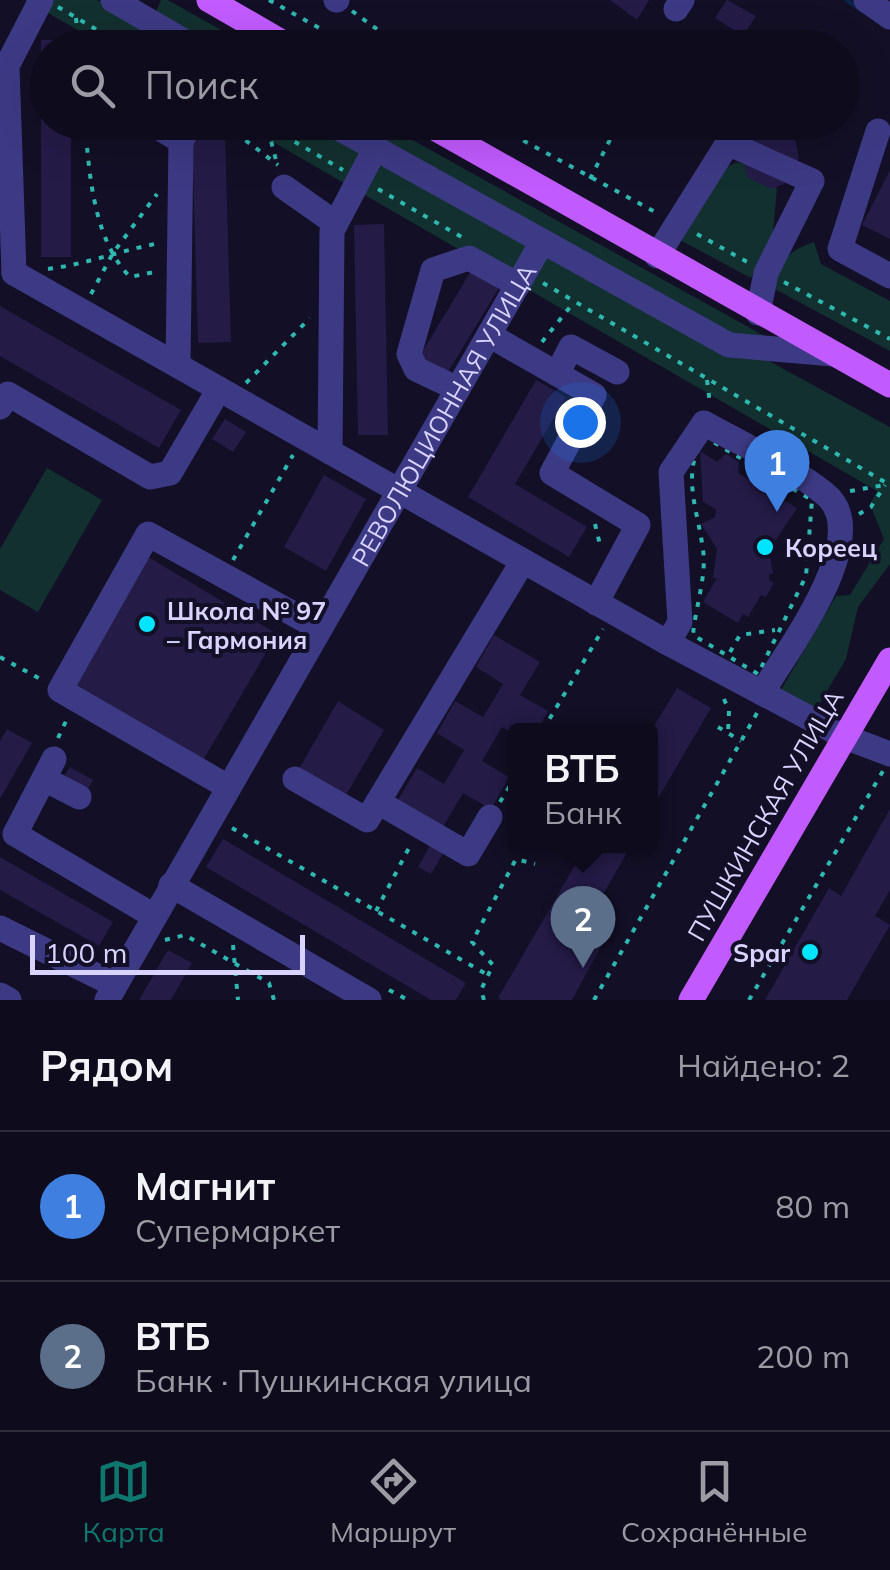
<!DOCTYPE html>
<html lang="ru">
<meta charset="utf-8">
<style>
:root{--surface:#0e0b1c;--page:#1c1929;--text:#f1f3f6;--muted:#9b9ba3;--line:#2e2b3b;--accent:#0f766e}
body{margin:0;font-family:Mulish,sans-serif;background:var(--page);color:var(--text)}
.scale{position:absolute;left:30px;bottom:25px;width:275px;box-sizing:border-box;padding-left:10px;border:5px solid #d9d4ff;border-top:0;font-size:28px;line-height:35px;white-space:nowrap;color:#d9d4ff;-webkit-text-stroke:8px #130f26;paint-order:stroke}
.you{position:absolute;left:580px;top:422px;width:35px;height:35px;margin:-25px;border:8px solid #fff;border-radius:50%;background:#1a73e8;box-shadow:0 0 0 15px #1a73e833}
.badge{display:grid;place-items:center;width:65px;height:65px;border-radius:50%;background:var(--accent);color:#fff;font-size:32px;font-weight:700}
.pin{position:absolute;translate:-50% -82px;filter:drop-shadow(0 2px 5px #0008)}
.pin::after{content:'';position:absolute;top:52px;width:35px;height:30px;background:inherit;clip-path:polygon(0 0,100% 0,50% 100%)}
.popup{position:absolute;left:508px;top:723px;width:150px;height:130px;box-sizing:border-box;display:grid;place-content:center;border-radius:10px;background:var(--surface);filter:drop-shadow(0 2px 8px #0005);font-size:32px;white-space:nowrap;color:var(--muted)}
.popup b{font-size:38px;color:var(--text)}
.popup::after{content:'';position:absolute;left:50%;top:100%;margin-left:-20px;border:20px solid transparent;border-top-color:var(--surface)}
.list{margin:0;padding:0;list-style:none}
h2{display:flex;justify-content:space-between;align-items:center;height:130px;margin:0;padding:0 40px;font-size:42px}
h2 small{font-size:32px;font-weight:400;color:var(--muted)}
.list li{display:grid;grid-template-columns:65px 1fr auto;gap:30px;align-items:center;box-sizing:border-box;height:150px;padding:0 40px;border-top:2px solid var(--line)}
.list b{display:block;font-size:38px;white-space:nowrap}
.list p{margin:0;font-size:32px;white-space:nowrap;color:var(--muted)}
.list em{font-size:32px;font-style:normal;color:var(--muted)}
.icon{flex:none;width:55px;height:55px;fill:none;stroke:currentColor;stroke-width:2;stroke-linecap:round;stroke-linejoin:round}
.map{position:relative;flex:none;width:890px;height:1000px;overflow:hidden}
.search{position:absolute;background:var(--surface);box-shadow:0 10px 40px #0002;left:30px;right:30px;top:30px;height:110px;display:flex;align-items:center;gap:25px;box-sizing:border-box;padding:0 35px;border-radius:55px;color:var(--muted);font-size:38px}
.sheet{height:430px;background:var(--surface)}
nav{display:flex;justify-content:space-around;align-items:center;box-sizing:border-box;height:140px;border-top:2px solid var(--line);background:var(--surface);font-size:28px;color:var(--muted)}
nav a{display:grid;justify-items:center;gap:5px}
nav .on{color:var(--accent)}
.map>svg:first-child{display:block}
.green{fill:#12302f}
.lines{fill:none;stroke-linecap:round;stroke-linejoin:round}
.stream{stroke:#0c2248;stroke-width:5}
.building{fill:#241b47}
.path{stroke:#2fb8b0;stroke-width:4;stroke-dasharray:5 8;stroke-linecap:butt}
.minor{stroke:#3d3a85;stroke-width:25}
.major{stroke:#c25bff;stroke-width:25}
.poi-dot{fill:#00e5ff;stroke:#130f26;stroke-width:4}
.labels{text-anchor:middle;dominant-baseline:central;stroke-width:8;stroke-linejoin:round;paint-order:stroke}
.street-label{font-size:25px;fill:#d9d4ff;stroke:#130f26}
.poi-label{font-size:25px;font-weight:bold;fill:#d9d4ff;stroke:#130f26;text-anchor:start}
</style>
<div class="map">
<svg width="890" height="1000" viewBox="0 0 890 1000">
<rect width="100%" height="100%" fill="#130f26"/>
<!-- green -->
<path class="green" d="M 25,0 L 97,0 L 180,47 L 108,47 Z
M 161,0 L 168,0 L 251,47 L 214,47 L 155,14 Z
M 240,123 L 311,123 L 722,353 L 769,361 L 890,427 L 890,564 L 858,607 L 846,659 L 813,715 L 778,695 L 836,596 L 850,595 L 884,539 L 870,504 L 877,491 Z
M 349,123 L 382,123 L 775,342 L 734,336 Z
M 738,162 L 754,168 L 777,189 L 773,232 L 751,278 L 680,240 L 723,168 Z
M 814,242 L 821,264 L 890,301 L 890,351 L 773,288 C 778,263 789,250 814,242 Z
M 47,468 L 102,500 L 38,612 L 0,590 L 0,549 Z"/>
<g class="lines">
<!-- stream -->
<path class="stream" d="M 847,0 L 861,10"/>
</g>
<!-- building -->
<path class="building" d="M 610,0 L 649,0 L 637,20 Z
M 727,0 L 756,16 L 743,36 L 715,18 Z
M 41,40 L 71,40 L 71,48 L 48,48 L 48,122 L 71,122 L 71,257 L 41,257 Z
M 774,123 L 794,134 L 799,159 L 784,184 L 771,189 L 747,177 L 743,157 L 756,133 Z
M 225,136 L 231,342 L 198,343 L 192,137 Z
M 890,170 L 890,239 L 862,225 Z
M 384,224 L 388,435 L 358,435 L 354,225 Z
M 471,271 L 499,288 L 448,372 L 418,359 Z
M 0,306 L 181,410 L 159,448 L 0,356 Z
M 536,380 L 566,397 L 515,484 L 587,527 L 569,557 L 468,497 Z
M 225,419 L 246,432 L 233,452 L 212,439 Z
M 700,451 L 717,462 L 726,454 L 739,462 L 738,473 L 797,508 L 769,550 L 773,574 L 769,574 L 769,580 L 774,583 L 766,597 L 761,595 L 748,617 L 743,614 L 738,623 L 703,602 L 717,578 L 713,578 L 717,549 L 701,524 L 715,517 L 716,509 L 703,502 Z
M 324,475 L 366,499 L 326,571 L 284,547 Z
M 145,555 L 277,634 L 201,764 L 68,685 Z
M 494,635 L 540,662 L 520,695 L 548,711 L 537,730 L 516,730 L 516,735 L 502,727 L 482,761 L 509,777 L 491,809 L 463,793 L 443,827 L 398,800 L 417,768 L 444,784 L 464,750 L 437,733 L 455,701 L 483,717 L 503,684 L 476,667 Z
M 677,688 L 711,708 L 650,812 L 650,733 Z
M 338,701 L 384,730 L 342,802 L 296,774 Z
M 7,729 L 32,743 L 0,799 L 0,741 Z
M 70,767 L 93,780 L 85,795 L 61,781 Z
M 890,809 L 890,890 L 875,916 L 890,925 L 847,1000 L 765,1000 L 829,888 L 841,896 Z
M 223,839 L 466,983 L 456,1000 L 431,1000 L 206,867 Z
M 431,844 L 444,852 L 431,874 L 418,867 Z
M 586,846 L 631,846 L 583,929 L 604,941 L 572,1000 L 501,1000 L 498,998 Z
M 0,857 L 113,922 L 99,946 L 0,890 Z
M 168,950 L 192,963 L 171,1000 L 139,1000 Z"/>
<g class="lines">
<!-- path -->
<path class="path" d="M 269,0 L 355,48
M 58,7 L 128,48
M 352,11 L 396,43 L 411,48
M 76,18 L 79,48
M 657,48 L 667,27
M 85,122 C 89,172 93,239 130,277 L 159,271
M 261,122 L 343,170
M 489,122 L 657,213
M 561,122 L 588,122
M 268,129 L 277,164
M 210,130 L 232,130 L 278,165
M 232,130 L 243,122
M 590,179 L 619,122
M 378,189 L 465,239
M 697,234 L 749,263
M 48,269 C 87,264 122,250 160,243
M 784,282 L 890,339
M 543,283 L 890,485
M 91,294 L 113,253 L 157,194
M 542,342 L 574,302
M 707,380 L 710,404
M 246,383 L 310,318
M 703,436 L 812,500 L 806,576 L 758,674 L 693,635 C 695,609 707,575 703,550 C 698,509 681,478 703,436 Z
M 850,491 L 885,485
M 859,514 L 871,507 L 885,485
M 595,524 L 601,549
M 233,560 L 293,455
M 730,652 L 740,635 L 775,630
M 0,657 L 44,681
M 724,699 L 729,711 L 728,733
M 718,727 L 741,741
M 543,730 L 603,629
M 58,738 L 67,719
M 500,802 L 516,776
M 232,828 L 488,975
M 376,911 L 411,844
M 165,940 L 185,935 L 269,983 L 274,1000
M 233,945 L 238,1000
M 389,990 L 408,1000
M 484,1000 L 481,990 L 493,965 L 472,942 L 516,859 L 535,864
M 594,1000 L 757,713
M 749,1000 L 883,771"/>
<!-- minor -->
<g class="minor">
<path d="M 113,0 L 196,48"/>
<path d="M 336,0 L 337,0"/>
<path d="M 866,0 L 890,17"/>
<path d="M 676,9 L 682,0"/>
<path d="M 150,122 L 181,141"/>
<path d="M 328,122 L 729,345 L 833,354"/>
<path d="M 878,131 L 840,249 L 890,276"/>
<path d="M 284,187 L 335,223"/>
<path d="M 657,256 L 728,143 L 812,181 L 766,273 L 758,313"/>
<path d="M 14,273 L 668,643 L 845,737 L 890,754"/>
<path d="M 14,273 L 7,66 L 41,0"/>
<path d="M 489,335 L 594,395 L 552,473 L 638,525 L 596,603"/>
<path d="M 178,365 L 181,141 L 192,122"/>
<path d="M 557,374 L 571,347 L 617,372"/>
<path d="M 458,389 L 416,369 L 409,354 L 433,270 L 469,258 L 518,285"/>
<path d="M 0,407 L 8,394 L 150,477 L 170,473 L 219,389"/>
<path d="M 330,452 L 332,231 L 375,149"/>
<path d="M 668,643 L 680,622 L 671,472 L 704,423 C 743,445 791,466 825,494 C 876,535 787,650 762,693"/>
<path d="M 54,759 L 15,834 L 154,916"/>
<path d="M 44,779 L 79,797"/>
<path d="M 295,779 L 367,820 L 523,561"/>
<path d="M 228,787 L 60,690 L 148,534 L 319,628"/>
<path d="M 378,802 L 468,854 L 490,817"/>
<path d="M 171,885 L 369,1000"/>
<path d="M 0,928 L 115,985"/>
<path d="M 0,995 L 9,1000"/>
<path id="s1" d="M 107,1000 L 541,244"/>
</g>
<!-- major -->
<path class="major" d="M 209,0 L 292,48
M 424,122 L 890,385
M 691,1000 L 890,660"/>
</g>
<!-- markers -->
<g class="poi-dot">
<circle cx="765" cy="547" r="10"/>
<circle cx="147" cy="624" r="10"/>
<circle cx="810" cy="952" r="10"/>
</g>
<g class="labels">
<!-- street labels -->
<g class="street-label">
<text stroke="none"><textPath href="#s1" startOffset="675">РЕВОЛЮЦИОННАЯ УЛИЦА</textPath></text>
<text transform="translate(765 815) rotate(-60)">ПУШКИНСКАЯ УЛИЦА</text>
</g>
<!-- poi labels -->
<g class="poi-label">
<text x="785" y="547">Кореец</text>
<text x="167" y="610">Школа № 97<tspan x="167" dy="29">– Гармония</tspan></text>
<text x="790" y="952" text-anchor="end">Spar</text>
</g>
</g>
</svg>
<div class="scale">100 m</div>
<div class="you"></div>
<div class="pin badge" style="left:777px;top:512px;background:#3f7fe0">1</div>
<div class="pin badge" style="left:583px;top:968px;background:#5c6f8a">2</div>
<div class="popup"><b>ВТБ</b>Банк</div>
<div class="search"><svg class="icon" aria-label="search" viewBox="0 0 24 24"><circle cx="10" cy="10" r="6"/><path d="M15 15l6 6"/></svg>Поиск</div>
</div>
<section class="sheet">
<h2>Рядом<small>Найдено: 2</small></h2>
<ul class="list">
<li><span class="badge" style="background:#3f7fe0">1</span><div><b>Магнит</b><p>Супермаркет</p></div><em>80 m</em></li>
<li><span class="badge" style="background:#5c6f8a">2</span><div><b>ВТБ</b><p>Банк · Пушкинская улица</p></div><em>200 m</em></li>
</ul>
</section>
<nav>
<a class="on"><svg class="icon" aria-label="map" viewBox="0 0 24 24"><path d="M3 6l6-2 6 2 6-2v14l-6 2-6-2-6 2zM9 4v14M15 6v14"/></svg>Карта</a>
<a><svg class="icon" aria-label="directions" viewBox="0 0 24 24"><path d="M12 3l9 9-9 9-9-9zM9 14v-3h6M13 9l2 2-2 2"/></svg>Маршрут</a>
<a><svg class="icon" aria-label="saved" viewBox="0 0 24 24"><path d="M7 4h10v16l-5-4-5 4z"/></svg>Сохранённые</a>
</nav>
